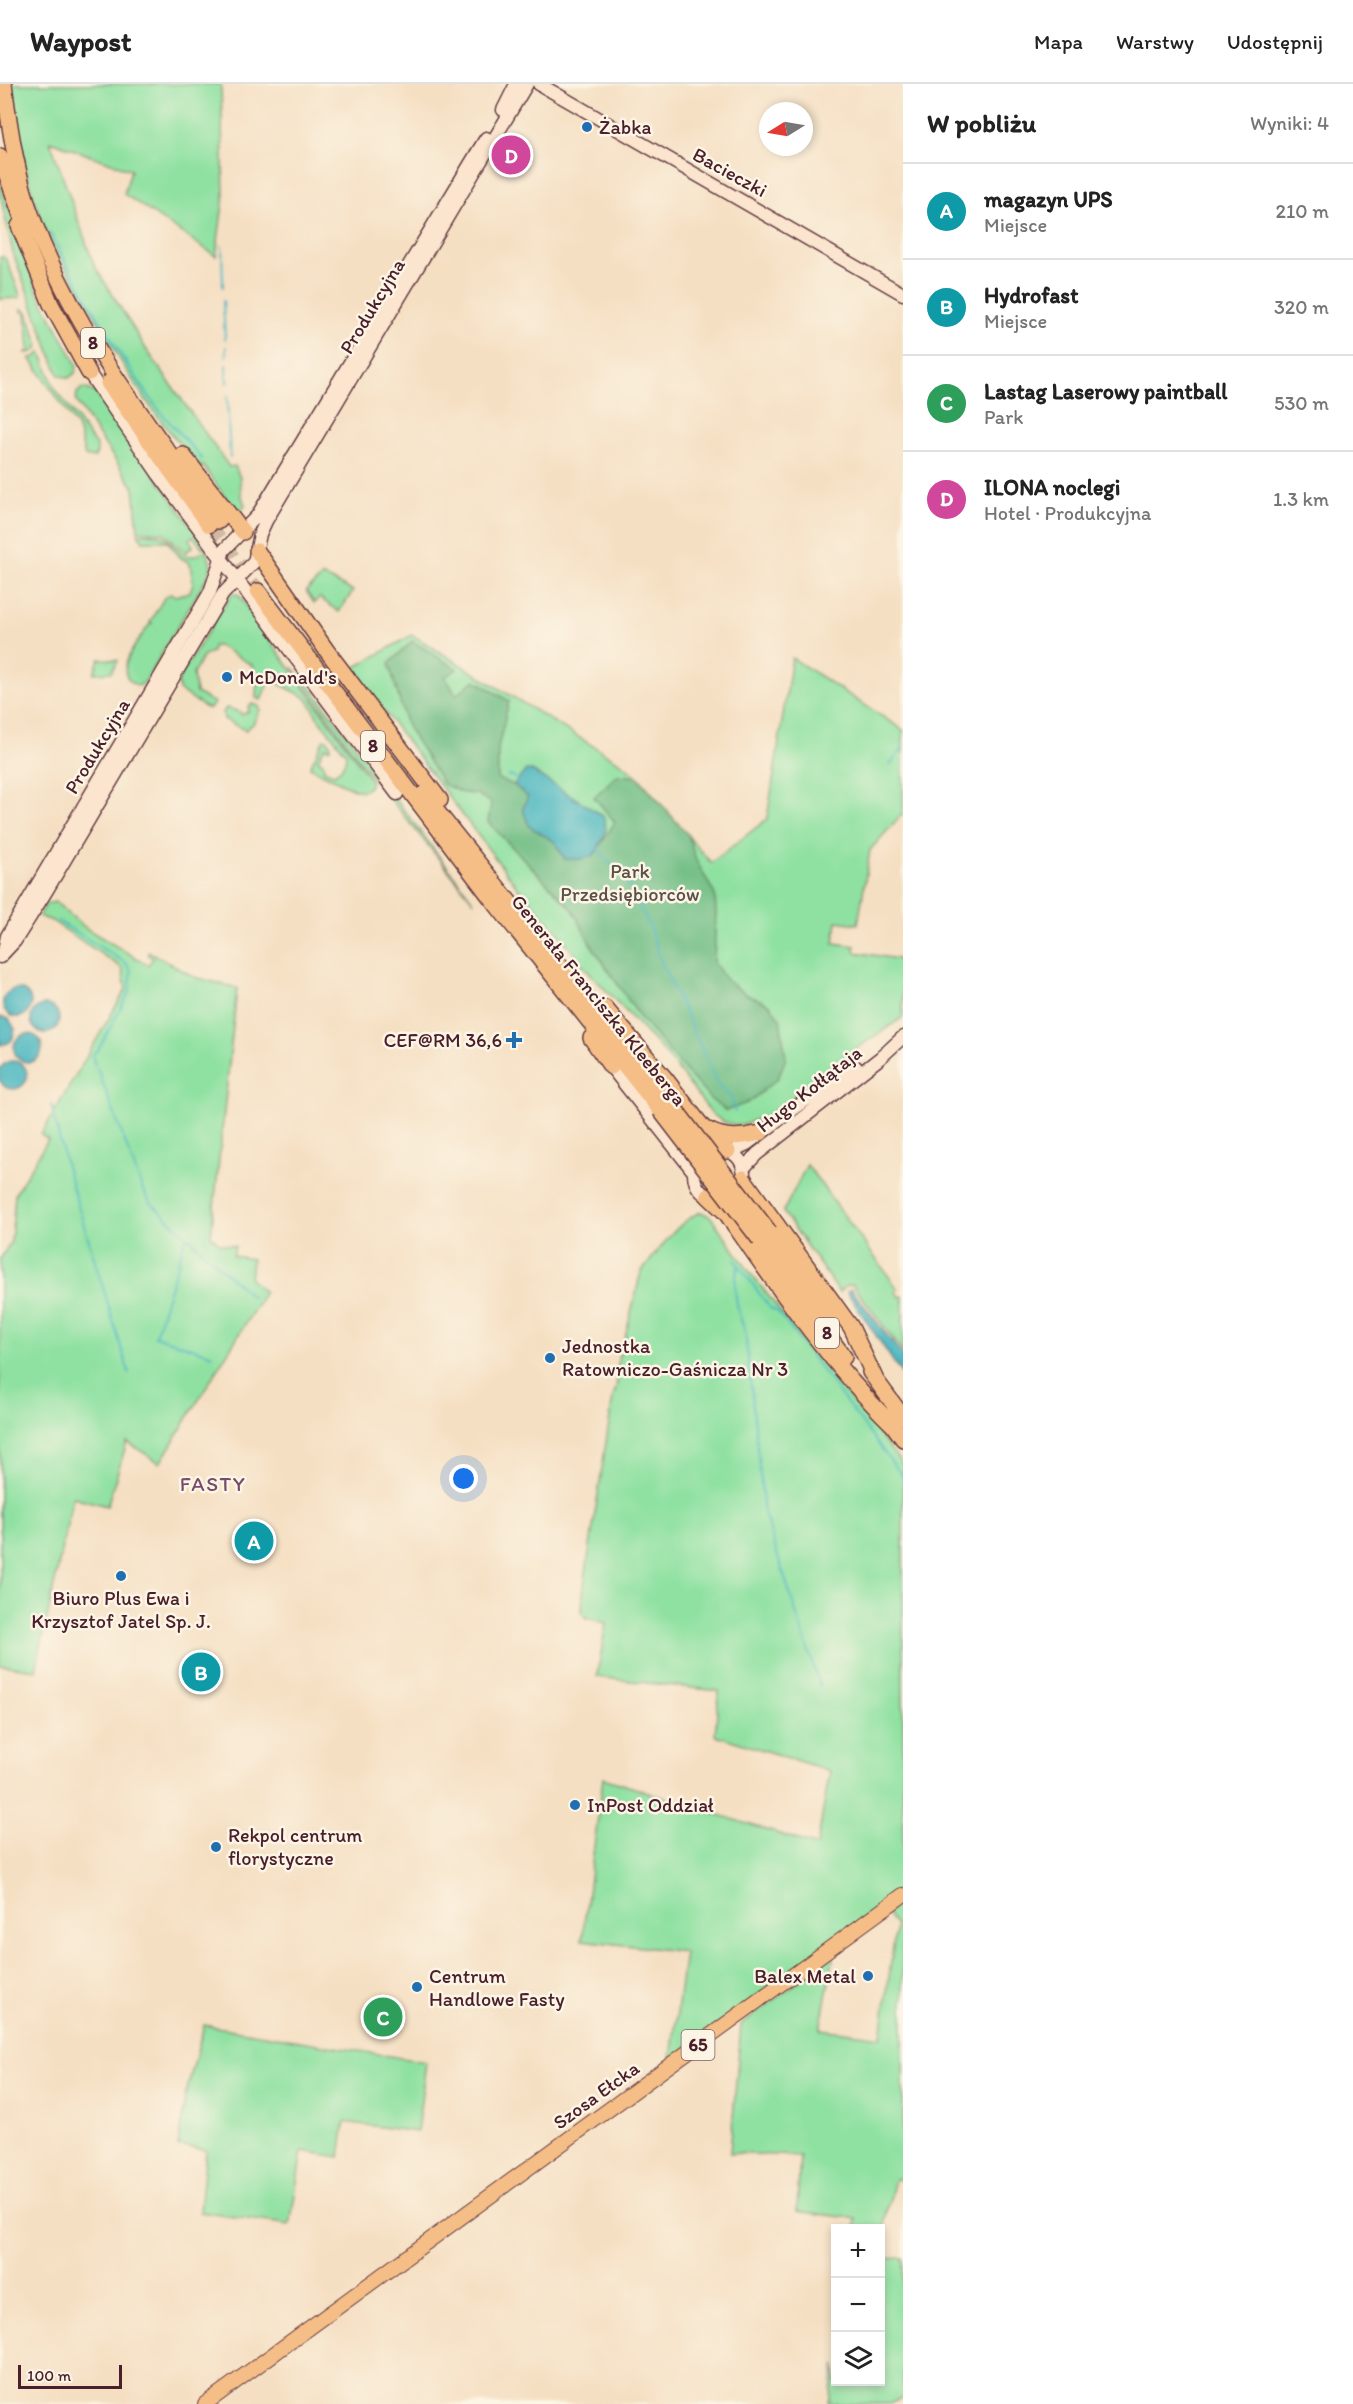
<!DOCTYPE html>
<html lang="pl">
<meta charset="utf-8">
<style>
:root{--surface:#fff;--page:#f2f2f2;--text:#222;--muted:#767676;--line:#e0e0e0;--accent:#1a73e8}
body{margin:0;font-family:Itim,sans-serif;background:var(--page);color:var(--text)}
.controls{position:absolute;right:18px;bottom:18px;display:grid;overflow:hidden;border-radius:0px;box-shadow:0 3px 9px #0003}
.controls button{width:54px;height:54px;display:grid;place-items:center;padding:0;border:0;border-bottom:2px solid var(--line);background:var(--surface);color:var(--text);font:30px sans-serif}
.compass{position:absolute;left:759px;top:18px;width:54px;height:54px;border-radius:50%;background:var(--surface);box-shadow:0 3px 9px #0003;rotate:259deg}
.scale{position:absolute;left:18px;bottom:15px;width:104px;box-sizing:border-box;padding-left:6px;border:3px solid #4a1f2b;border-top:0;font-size:16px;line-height:21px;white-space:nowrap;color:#4a1f2b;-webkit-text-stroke:4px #fcf5e5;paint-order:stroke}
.you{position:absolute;left:464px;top:1395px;width:21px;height:21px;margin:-15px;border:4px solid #fff;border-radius:50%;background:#1a73e8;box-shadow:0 0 0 9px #1a73e833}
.badge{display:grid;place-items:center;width:39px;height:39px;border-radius:50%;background:var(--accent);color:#fff;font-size:20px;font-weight:700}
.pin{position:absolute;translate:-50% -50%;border:3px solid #fff;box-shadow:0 2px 6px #0006}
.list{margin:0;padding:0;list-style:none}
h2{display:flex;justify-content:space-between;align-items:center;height:78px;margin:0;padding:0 24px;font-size:26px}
h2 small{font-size:20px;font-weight:400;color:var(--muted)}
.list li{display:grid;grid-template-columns:39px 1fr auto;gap:18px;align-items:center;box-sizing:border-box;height:96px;padding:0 24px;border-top:2px solid var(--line)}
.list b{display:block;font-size:22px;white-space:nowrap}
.list p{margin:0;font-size:20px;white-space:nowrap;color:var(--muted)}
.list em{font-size:20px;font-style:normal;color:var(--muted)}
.icon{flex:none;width:33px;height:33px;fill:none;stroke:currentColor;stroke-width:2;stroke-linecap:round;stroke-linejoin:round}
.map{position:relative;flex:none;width:903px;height:2320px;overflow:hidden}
header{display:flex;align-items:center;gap:36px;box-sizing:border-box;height:84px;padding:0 30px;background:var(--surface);border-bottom:2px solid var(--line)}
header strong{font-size:28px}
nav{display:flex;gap:33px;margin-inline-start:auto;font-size:21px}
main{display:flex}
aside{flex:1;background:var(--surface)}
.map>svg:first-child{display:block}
.green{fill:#8fe1a1;stroke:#6c8066;stroke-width:1.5}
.forest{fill:#73bf87;stroke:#5e6f59;stroke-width:1.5}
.water{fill:#47b6bf;stroke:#486a75;stroke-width:1.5}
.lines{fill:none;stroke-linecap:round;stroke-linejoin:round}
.stream{stroke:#47b6bf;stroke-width:2}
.highway-tunnel{stroke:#d3b9a4;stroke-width:15;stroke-dasharray:15 8;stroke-linecap:butt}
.secondary-casing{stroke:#643c42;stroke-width:15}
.primary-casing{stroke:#643c42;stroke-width:16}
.highway-casing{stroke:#643c42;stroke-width:18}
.secondary{stroke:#fbe5cf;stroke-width:12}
.primary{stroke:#f6be87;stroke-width:14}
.highway{stroke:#f6be87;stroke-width:15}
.highway-bridge-casing{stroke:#643c42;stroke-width:18;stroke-linecap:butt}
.highway-bridge{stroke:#f6be87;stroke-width:15}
.poi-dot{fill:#1f6fb2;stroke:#fcf5e5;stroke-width:2}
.labels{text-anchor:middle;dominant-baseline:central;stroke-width:5;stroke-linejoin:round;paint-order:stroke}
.shield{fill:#fcf5e5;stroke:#7f5f63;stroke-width:1.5}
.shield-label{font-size:18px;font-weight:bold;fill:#4a1f2b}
.poi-label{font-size:20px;fill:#4a1f2b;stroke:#fcf5e5;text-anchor:start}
.street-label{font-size:20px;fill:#4a1f2b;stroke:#fcf5e5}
.park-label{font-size:20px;fill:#5b5048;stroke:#fcf5e5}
.neighbourhood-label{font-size:21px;letter-spacing:1.5px;fill:#764c6b;stroke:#fcf5e5}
</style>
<header>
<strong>Waypost</strong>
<nav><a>Mapa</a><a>Warstwy</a><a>Udostępnij</a></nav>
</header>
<main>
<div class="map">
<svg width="903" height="2320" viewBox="0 0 903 2320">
<rect width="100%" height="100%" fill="#fcf5e5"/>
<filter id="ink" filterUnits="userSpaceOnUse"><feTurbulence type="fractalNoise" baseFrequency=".0167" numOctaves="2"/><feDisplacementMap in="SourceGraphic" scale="12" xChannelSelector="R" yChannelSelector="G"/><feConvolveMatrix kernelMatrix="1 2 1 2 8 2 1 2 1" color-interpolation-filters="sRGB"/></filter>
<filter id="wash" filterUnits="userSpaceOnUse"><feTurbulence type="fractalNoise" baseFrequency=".008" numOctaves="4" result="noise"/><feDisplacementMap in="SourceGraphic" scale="24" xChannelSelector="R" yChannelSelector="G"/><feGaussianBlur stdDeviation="1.35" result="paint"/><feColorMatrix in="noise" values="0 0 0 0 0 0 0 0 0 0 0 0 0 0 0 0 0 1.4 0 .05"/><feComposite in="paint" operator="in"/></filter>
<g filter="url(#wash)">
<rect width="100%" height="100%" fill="#f5dfc2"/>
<!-- green -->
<path class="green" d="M 11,0 L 221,0 L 224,112 L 216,172 L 124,110 L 131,86 L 50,57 L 94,181 L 146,265 L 229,383 L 235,382 L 240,394 L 241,410 L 245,421 L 238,431 L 203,382 L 201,383 C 153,335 117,272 84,214 C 69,189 52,165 42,138 C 25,94 17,47 11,0 Z
M 0,96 L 38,209 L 77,281 L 75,289 L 69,294 L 59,291 L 57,287 L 13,169 L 0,110 Z
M 0,173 L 4,173 L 7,177 L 20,211 L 19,214 L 0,215 Z
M 21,224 L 27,228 L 38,260 L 37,265 L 32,268 L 25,269 L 29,266 L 26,228 L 21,228 Z
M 41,268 L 54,303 L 97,363 L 97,369 L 94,374 L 85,372 L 78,344 L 30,274 L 36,273 Z
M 83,304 L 95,308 L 205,461 L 203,464 L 193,452 L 189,455 L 193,462 L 186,468 L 164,449 L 138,447 L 134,404 L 76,317 L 77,309 Z
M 138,450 C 145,451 155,449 162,452 C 181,461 181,483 206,466 L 211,480 L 209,490 L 145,598 L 139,602 C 108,591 138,558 149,541 L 152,539 L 150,538 L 164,514 L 170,510 L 176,512 L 190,508 L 193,499 L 190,479 L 181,474 L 167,457 L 143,457 Z
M 323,492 L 353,507 L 339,528 L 320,514 L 314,519 L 306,507 Z
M 232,509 L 239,511 L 268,554 L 371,696 L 369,703 L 363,707 L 353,705 L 310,683 L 324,655 L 328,656 L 331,662 L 329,665 L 325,663 L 318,676 L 323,679 L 324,686 L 333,690 C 341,688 347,677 346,669 L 317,633 L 313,624 L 305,613 L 270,595 L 261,616 L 256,614 L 257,595 L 252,581 L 219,562 L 213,562 L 212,568 L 204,571 L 193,590 L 196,609 L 215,619 L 210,624 L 206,624 L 179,606 L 178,596 Z
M 412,551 L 624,681 L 638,693 L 711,779 L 767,735 L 792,574 L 903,646 L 903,729 L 870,766 L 858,840 L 837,837 L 834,859 L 855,862 L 855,868 L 903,876 L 903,933 L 850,969 L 762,1037 L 759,1034 L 744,1041 L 735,1041 L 724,1038 L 712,1030 L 666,970 L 585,884 L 558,848 L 518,804 L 352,585 Z
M 99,575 L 117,576 L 118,577 L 111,588 L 94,589 Z
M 292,583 L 305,596 L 474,818 L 358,675 Z
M 252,620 L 259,622 L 260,626 L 253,640 L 245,646 L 224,635 L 223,629 L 226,624 L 240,628 L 242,631 L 249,627 L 248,623 Z
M 55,818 L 87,845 L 148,881 L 153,874 L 148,871 L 148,867 L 194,893 L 237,904 L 211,1152 L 221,1160 L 235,1162 L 233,1172 L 252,1175 L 250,1195 L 265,1208 L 160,1379 L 127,1358 L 107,1422 L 73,1413 L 36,1586 L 0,1581 L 0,1175 L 11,1158 L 15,1110 L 48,1056 L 41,1051 L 126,905 L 122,884 L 52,837 L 39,832 L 46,820 Z
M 807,1081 L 898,1205 L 896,1208 L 899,1213 L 903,1212 L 903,1268 L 853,1201 L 846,1202 L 839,1208 L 783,1128 Z
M 701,1128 L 711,1133 L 751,1190 L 903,1381 L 903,1805 L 671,1975 L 685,1868 L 582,1856 L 603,1694 L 817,1762 L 830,1687 L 715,1651 L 719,1607 L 597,1593 L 606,1539 L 587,1534 L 582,1529 L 583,1508 L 613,1313 C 620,1298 616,1286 619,1270 L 621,1270 L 640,1192 L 642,1187 C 658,1168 677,1137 701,1128 Z
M 903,1817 L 903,2095 L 895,2095 L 885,2136 L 881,2175 L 903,2174 L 903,2313 L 890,2320 L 829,2320 L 835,2281 L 836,2298 L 880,2298 L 880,2144 L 856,2144 L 857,2135 L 797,2127 L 800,2072 L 730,2069 L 741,1941 L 834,1871 L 820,1945 L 881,1953 L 896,1841 L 886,1829 Z
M 204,1941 L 426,1978 L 417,2048 L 345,2038 L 340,2073 L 302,2067 L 290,2141 L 200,2128 L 206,2066 L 178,2062 L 185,2014 Z"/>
<!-- forest -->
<path class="forest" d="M 412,557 L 457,585 L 445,593 L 456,611 L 475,596 L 509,617 L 498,664 L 498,695 L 514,701 L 528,713 L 523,725 L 529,741 L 555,758 L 565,775 L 594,771 L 615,738 L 594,713 L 617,691 L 638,693 L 688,751 L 696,776 L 715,811 L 716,828 L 714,879 L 727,897 L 748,911 L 769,920 L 780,935 L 786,974 L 778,994 L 749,1018 L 726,1027 L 710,1015 L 641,935 L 590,859 L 573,826 L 488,738 L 491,719 L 477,710 L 463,709 L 443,700 L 407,642 L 389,580 Z"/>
<!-- water -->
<path class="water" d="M 526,686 L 532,687 L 603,732 C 610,750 602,756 594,771 L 580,775 L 565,775 L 555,758 L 529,742 L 523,725 L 528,713 L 514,701 Z
M3 919a14 14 0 1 1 28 0a14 14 0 1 1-28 0Z
M31 935a14 14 0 1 1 28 0a14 14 0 1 1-28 0Z
M 0,933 L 9,935 L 15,945 L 12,956 L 8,959 L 0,961 Z
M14 964a14 14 0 1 1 28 0a14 14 0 1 1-28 0Z
M-1 991a14 14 0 1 1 28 0a14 14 0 1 1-28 0Z
M 851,1205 L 903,1272 L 903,1292 L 847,1208 Z"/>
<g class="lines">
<!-- stream -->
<path class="stream" d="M 50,149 C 83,209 118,271 159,326 C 173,343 188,358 202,375
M 222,162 L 223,203
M 223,217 L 225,255
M 226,263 L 226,272
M 226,281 L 227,299
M 227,312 L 230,373
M 890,681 L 903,664
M 508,692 L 512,692 L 520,699
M 597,764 L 630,803 L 650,843 L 660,875 L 706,974 L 717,999 L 731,1014 L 735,1028
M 58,837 L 126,879 L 131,887 L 130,907 L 98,966 L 92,971 L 95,981
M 97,984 L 143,1106 L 150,1118 L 252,1213
M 51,1020 L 66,1082 L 129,1289
M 186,1153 L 155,1252 L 213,1271
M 735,1176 L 770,1224 L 777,1227 L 903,1393
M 739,1181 C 731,1199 737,1229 745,1246 L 764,1429 L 820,1603"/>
</g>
</g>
<g filter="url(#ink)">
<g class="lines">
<!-- highway-tunnel -->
<path class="highway-tunnel" d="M 210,443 L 258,507"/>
<defs>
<path id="secondary" d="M 539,0 L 903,210
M 503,26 L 516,0
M 89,289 L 159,391 L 397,710
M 4,867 L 7,852 L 31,811 L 210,508 L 224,466 L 257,432 L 486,54
M 0,873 L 15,857 L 47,806 L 223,510 L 254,478 L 260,450 L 266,437 L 527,0
M 611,983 L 694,1088
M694 1090a25 25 0 1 1 50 0a25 25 0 1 1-50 0Z
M 731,1068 L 747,1060 L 802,1019 L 856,983
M 743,1085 L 757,1070 L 880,974 L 903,953"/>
<path id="primary" d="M 205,2320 L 903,1811"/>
<path id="highway" d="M 4,0 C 10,47 17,94 34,138 C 75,249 150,342 219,437
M 0,72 L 28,151
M 19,142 L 51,220 L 89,289
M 108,299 L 209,441
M 183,371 L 243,448
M 257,467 L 327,567 L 440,716
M 258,507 L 491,814 L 660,1026
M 423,710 L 669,1017
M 605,924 L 664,993 L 712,1055 L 728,1067
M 591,954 L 611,983
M 708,1046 C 727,1056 742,1053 761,1049
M 743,1094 L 851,1243 L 875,1294
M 708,1112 L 726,1129 C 777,1202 829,1279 893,1341
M 770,1149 L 832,1234
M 760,1156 L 844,1273
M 870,1288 L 903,1333
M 888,1334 L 903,1355"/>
</defs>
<!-- secondary casing -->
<use href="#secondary" class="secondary-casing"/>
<!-- primary casing -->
<use href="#primary" class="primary-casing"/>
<!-- highway casing -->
<use href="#highway" class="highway-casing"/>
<!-- secondary -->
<use href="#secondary" class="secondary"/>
<!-- primary -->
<use href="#primary" class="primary"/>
<!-- highway -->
<use href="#highway" class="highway"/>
<defs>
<path id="highway-bridge" d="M 669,1017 L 770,1149
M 660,1026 L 760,1156"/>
</defs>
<!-- highway-bridge casing -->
<use href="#highway-bridge" class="highway-bridge-casing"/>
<!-- highway-bridge -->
<use href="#highway-bridge" class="highway-bridge"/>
</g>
</g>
<!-- markers -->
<g class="poi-dot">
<circle cx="587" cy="43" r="6"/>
<circle cx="227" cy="593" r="6"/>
<path d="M511 947h6v6h6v6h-6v6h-6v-6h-6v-6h6z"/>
<circle cx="550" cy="1274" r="6"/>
<circle cx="121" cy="1492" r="6"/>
<circle cx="575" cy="1721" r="6"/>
<circle cx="216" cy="1763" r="6"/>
<circle cx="868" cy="1892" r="6"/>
<circle cx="417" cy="1903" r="6"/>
</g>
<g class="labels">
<!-- shield labels -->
<g class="shield">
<rect x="81" y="244" width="24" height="30" rx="4.5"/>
<rect x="361" y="647" width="24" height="30" rx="4.5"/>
<rect x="815" y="1234" width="24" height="30" rx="4.5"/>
<rect x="681.5" y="1946" width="33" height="30" rx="4.5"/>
</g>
<g class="shield-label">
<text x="93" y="259">8</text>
<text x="373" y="662">8</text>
<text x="827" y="1249">8</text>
<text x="698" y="1961">65</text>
</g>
<!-- poi labels -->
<g class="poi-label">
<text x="599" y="43">Żabka</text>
<text x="239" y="593">McDonald's</text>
<text x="502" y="956" text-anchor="end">CEF@RM 36,6</text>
<text x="562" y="1262">Jednostka<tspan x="562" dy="23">Ratowniczo-Gaśnicza Nr 3</tspan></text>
<text x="121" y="1514" text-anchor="middle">Biuro Plus Ewa i<tspan x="121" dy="23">Krzysztof Jatel Sp. J.</tspan></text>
<text x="587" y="1721">InPost Oddział</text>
<text x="228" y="1751">Rekpol centrum<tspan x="228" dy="23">florystyczne</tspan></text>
<text x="429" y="1892">Centrum<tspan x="429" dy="23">Handlowe Fasty</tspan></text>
<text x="856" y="1892" text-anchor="end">Balex Metal</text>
</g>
<!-- street labels -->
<g class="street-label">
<text transform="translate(730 88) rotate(29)">Bacieczki</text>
<text transform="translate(372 222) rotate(-59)">Produkcyjna</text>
<text transform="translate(97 662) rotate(-59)">Produkcyjna</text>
<text transform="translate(599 916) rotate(51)">Generała Franciszka Kleeberga</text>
<text transform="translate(809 1005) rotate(-38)">Hugo Kołłątaja</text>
<text transform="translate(596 2011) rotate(-36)">Szosa Ełcka</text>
</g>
<!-- park labels -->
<g class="park-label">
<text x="630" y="787">Park<tspan x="630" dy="23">Przedsiębiorców</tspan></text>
</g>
<!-- neighbourhood labels -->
<g class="neighbourhood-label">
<text x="213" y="1399">FASTY</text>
</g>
</g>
</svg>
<div class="controls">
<button>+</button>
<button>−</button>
<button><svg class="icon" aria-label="layers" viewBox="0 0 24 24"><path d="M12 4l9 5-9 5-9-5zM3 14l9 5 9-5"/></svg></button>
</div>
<svg class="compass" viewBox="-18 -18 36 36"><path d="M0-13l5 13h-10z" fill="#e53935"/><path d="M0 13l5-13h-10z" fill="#767676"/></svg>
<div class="scale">100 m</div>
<div class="you"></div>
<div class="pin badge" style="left:254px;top:1457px;background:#0f9aa8">A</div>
<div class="pin badge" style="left:201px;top:1588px;background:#0f9aa8">B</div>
<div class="pin badge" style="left:383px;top:1933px;background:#2e9e5b">C</div>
<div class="pin badge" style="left:511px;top:71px;background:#d1479c">D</div>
</div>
<aside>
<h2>W pobliżu<small>Wyniki: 4</small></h2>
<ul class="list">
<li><span class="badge" style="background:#0f9aa8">A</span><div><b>magazyn UPS</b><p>Miejsce</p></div><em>210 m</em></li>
<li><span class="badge" style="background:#0f9aa8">B</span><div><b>Hydrofast</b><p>Miejsce</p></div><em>320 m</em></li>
<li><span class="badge" style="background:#2e9e5b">C</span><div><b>Lastag Laserowy paintball</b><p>Park</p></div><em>530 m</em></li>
<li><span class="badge" style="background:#d1479c">D</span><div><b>ILONA noclegi</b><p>Hotel · Produkcyjna</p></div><em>1.3 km</em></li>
</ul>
</aside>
</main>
